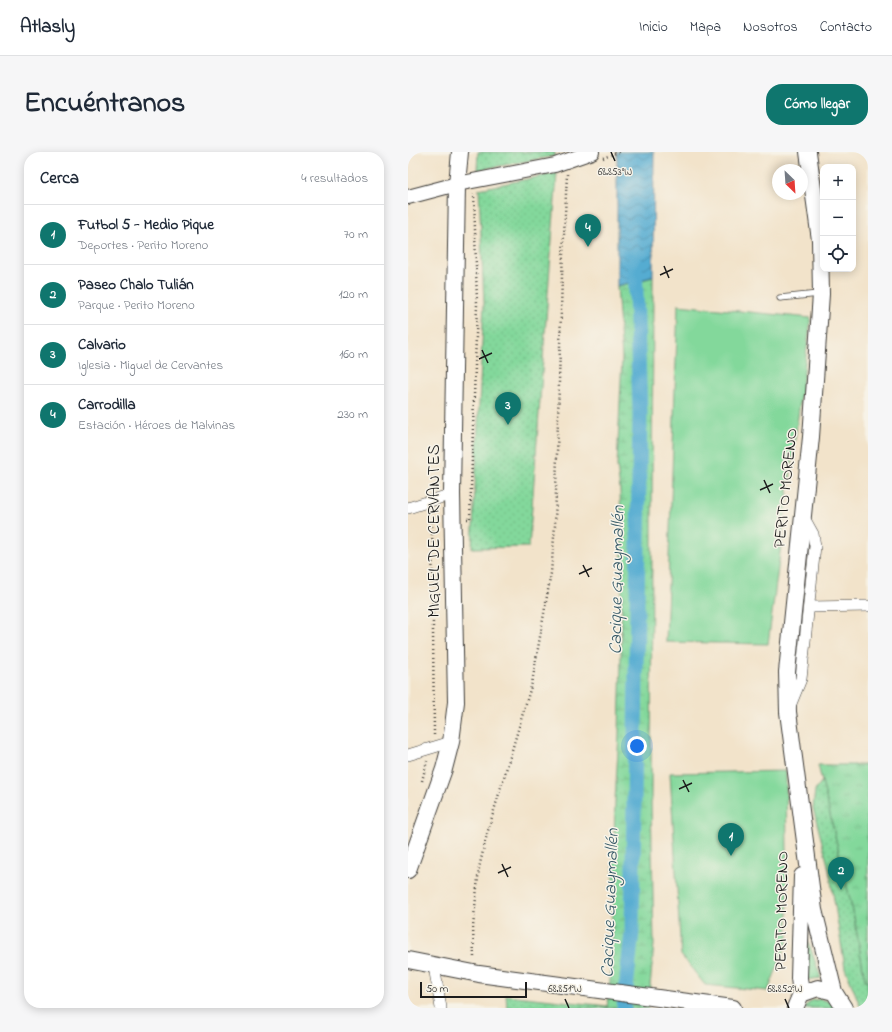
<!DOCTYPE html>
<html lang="es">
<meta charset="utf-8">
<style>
:root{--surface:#fff;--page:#f6f6f7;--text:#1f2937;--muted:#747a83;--line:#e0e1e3;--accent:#0f766e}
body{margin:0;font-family:"Indie Flower",sans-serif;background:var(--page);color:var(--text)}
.controls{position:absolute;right:12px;top:12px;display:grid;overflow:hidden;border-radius:8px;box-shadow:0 2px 10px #0003}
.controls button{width:36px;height:36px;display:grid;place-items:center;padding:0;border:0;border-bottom:1px solid var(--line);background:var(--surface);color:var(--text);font:20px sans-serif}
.compass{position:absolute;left:364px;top:12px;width:36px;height:36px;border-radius:50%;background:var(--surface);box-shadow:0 2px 10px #0003;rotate:155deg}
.scale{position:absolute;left:12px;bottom:10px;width:107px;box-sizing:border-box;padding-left:4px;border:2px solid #1c1c1c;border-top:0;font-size:11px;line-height:14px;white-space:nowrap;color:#1c1c1c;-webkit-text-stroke:3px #f7f3e8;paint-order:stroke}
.you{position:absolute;left:229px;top:594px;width:14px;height:14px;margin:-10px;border:3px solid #fff;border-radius:50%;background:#1a73e8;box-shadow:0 0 0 6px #1a73e833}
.badge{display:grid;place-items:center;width:26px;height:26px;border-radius:50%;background:var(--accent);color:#fff;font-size:13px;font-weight:700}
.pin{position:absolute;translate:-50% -33px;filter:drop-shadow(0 1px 2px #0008)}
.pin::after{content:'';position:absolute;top:21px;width:14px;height:12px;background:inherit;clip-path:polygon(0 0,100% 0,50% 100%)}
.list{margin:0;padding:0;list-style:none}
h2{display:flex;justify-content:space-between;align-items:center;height:52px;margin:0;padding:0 16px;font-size:17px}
h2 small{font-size:13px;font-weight:400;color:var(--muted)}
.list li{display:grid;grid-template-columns:26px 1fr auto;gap:12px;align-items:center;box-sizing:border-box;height:60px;padding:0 16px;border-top:1px solid var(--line)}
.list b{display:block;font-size:15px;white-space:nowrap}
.list p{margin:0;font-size:13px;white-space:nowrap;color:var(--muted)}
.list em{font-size:13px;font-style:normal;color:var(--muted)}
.icon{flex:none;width:22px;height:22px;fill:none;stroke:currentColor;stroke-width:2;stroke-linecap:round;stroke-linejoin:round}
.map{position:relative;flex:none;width:460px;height:856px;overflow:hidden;border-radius:16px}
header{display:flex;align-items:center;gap:24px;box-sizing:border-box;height:56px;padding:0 20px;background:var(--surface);border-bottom:1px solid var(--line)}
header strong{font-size:19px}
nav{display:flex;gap:22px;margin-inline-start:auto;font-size:14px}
.intro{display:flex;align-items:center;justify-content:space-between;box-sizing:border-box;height:96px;padding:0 24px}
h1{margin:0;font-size:28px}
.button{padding:10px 18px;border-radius:16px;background:var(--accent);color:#fff;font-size:14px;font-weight:700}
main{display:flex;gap:24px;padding:0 24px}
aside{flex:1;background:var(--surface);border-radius:16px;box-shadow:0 2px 10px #0003}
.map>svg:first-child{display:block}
.grass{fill:url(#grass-tufts);stroke:#507a5c}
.wetland{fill:url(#wetland-marsh);stroke:#507a5c}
.park{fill:url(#park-dots);stroke:#507a5c}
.pitch{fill:#83d89b;stroke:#507a5c}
.water{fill:url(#water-waves);stroke:#386476}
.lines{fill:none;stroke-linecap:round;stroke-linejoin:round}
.canal{stroke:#54acd1;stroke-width:15}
.service-casing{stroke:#3c3a36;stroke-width:7}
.minor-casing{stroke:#3c3a36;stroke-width:12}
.tertiary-casing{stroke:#3c3a36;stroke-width:16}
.secondary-casing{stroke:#3c3a36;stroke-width:18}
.path{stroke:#3c3a36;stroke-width:2.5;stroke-dasharray:1 3;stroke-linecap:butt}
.service{stroke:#fff;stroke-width:5.5}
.minor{stroke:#fff;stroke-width:11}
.tertiary{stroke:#fff;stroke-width:14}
.secondary{stroke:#fff;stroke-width:16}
.ticks{fill:none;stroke:#1c1c1c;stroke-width:1.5}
.labels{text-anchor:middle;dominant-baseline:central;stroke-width:3;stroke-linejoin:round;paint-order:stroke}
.street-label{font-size:17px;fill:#1c1c1c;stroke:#f7f3e8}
.water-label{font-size:18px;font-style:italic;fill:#325664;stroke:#f7f3e8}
.ticks-label{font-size:10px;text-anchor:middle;fill:#1c1c1c;stroke:#f7f3e8;stroke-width:3;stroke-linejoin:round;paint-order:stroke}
</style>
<header>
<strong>Atlasly</strong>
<nav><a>Inicio</a><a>Mapa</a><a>Nosotros</a><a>Contacto</a></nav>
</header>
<div class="intro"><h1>Encuéntranos</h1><a class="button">Cómo llegar</a></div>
<main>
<aside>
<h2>Cerca<small>4 resultados</small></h2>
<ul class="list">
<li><span class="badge">1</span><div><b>Futbol 5 - Medio Pique</b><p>Deportes · Perito Moreno</p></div><em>70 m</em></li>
<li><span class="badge">2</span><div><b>Paseo Chalo Tulián</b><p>Parque · Perito Moreno</p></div><em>120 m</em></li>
<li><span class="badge">3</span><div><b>Calvario</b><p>Iglesia · Miguel de Cervantes</p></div><em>160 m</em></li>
<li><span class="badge">4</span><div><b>Carrodilla</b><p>Estación · Héroes de Malvinas</p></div><em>230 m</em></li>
</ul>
</aside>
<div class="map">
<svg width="460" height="856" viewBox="0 0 460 856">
<defs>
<pattern id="grass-tufts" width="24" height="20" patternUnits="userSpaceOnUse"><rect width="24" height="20" fill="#83d89b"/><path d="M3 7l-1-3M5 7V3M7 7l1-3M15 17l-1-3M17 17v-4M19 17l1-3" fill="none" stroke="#71b985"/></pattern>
<pattern id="wetland-marsh" width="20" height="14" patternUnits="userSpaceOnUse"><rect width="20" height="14" fill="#83d89b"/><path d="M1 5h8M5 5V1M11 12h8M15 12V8" fill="none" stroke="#71b985"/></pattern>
<pattern id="park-dots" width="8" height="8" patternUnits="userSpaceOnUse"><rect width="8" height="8" fill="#83d89b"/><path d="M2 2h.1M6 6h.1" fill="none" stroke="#71b985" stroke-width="1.8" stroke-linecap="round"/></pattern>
<pattern id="water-waves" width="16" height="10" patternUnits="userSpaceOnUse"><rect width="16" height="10" fill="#54acd1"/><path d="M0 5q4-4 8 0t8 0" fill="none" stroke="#458ba9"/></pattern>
</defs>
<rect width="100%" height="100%" fill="#f7f3e8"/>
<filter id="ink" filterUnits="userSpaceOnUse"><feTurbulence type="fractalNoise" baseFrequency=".025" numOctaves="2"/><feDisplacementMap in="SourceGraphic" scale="8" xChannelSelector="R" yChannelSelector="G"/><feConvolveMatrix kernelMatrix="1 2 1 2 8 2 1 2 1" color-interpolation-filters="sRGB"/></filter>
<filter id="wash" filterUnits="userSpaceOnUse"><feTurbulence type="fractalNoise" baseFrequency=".012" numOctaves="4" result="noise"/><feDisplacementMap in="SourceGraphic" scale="16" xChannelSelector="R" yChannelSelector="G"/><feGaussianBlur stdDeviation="0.9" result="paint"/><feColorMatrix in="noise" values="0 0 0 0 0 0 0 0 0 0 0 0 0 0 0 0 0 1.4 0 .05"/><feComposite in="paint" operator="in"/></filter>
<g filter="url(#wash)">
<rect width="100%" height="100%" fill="#f2e3ca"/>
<!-- grass -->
<path class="grass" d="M 410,613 L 460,613 L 460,830 L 457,828 L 445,760 Z
M 400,789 L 413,826 L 395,828 Z
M 412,847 L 422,850 L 428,856 L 395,856 L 403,849 Z"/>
<!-- wetland -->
<path class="wetland" d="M 245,125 L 243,646 L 246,792 L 240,856 L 199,856 L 203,818 L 207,648 L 211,582 L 213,503 L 214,401 L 212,338 L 209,314 L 214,206 L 209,134 Z"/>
<!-- park -->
<path class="park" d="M 70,0 L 147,0 L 147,4 L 69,18 Z
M 149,21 L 121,395 L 64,396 L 76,151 L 71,37 Z
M 414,629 L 445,760 L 457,828 L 460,830 L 460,856 L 453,856 L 437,816 L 421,717 L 405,656 L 407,638 Z
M 98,843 L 199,854 L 199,856 L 99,856 Z"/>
<!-- pitch -->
<path class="pitch" d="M 270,153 L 403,166 L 360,492 L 258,490 Z
M 378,619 L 380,788 L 360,839 L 297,833 L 273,803 L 262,621 Z"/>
<!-- water -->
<path class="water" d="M 246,0 L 245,125 L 209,134 L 209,0 Z"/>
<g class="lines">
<!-- canal -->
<path class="canal" d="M 216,856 L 224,780 L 232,260 L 227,109"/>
</g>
</g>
<g filter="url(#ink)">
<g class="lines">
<defs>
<path id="service" d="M 372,146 L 411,142"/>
<path id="minor" d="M 0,356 L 44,342
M 402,455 L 460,454
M 382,554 L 393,527 L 407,394 L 405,382 L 395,364
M 0,603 L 43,590
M 26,814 L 33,856"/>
<path id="tertiary" d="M 0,45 L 49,32 L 147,13 L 184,0"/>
<path id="secondary" d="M 400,0 L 412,88 L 413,142 L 403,285 L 379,520 L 380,560 L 406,758 L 426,840
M 0,718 L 36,617 L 43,590 L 48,550 L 44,342 L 49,32 L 52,0
M 0,808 L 71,822 L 325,856
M 393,842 L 391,826 L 394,724
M 387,856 L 393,842 L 410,836 L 426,840 L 436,856"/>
</defs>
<!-- service casing -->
<use href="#service" class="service-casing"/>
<!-- minor casing -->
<use href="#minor" class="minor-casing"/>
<!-- tertiary casing -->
<use href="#tertiary" class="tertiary-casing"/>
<!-- secondary casing -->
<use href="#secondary" class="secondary-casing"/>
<!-- path -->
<path class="path" d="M 195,6 L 211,0
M 59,367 L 62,367 L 69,153 L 66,42
M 26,583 L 24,369 L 30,369
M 14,629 L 19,609
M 66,805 L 65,775 L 71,716 L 79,682 L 124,531 L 143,421 L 147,373 L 154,123 L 159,22"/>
<!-- service -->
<use href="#service" class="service"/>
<!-- minor -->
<use href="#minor" class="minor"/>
<!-- tertiary -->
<use href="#tertiary" class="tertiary"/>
<!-- secondary -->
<use href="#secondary" class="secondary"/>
</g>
</g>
<!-- ticks -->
<path class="ticks" d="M 203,0 L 207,9M 256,114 L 261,126M 252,123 L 265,117M 74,198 L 80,211M 71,207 L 84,201M 356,328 L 362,341M 352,338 L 365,332M 175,413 L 181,425M 171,422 L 184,416M 275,628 L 281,640M 271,637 L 284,631M 94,712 L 100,725M 90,721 L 103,715M 157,847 L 161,856M 377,847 L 381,856"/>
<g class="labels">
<!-- street labels -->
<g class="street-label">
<text transform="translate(378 336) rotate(-84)">PERITO MORENO</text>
<text transform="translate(26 379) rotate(-90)">MIGUEL DE CERVANTES</text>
<text transform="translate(374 759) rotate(-89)">PERITO MORENO</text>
</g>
<!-- water labels -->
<g class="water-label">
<text transform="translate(210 428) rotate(-89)">Cacique Guaymallén</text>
<text transform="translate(203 751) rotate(-88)">Cacique Guaymallén</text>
</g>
</g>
<g class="ticks-label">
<text x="207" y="23">68.853°W</text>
<text x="157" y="840">68.851°W</text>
<text x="377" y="840">68.852°W</text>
</g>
</svg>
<div class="controls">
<button>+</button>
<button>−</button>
<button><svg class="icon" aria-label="locate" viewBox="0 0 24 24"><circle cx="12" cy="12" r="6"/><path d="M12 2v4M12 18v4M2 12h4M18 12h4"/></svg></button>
</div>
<svg class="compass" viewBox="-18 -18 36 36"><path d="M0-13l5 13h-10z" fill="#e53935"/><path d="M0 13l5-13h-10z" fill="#747a83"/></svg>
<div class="scale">50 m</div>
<div class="you"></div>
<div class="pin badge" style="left:323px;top:704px">1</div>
<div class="pin badge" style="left:433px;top:738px">2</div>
<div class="pin badge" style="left:100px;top:273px">3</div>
<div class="pin badge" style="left:180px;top:95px">4</div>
</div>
</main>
